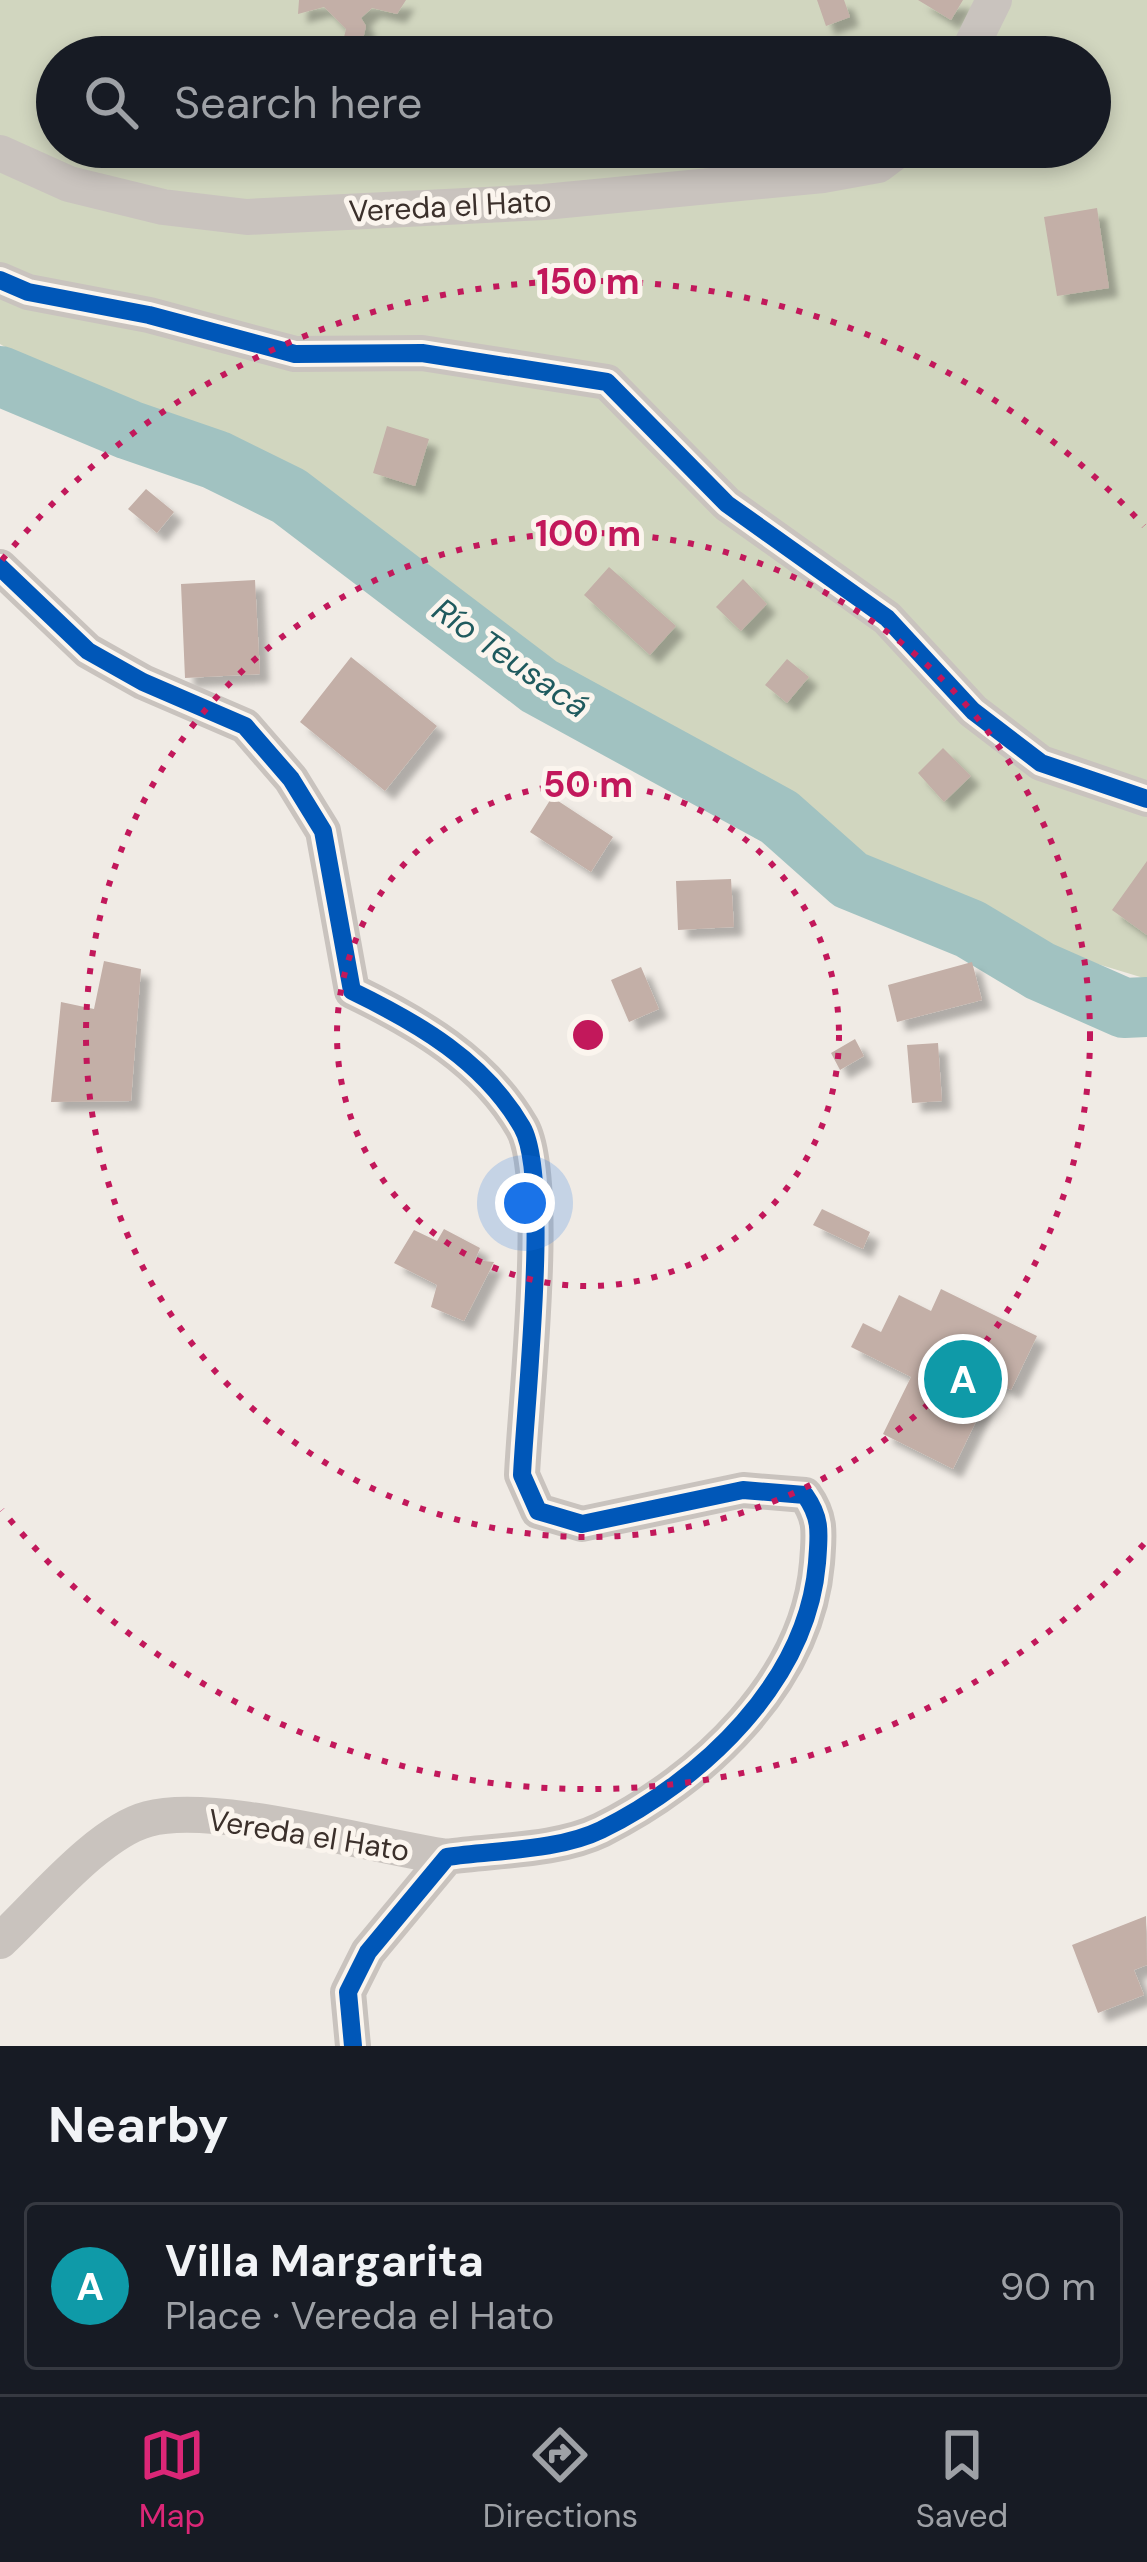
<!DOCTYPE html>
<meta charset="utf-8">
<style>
:root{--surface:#171b24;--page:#242831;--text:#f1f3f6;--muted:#9ea1a6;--line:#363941;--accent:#db2777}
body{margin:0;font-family:"DM Sans",sans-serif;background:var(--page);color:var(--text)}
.you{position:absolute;left:525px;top:1203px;width:42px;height:42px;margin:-30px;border:9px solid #fff;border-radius:50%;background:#1a73e8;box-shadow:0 0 0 18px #1a73e833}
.badge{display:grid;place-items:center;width:78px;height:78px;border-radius:50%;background:var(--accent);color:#fff;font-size:39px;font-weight:700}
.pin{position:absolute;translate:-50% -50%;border:6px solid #fff;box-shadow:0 3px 12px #0006}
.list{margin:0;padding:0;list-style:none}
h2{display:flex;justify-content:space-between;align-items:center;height:156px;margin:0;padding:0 48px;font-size:51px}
h2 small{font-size:39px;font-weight:400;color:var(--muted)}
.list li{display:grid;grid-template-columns:78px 1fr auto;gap:36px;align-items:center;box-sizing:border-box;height:168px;margin:0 24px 24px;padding:0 24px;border:3px solid var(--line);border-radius:12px}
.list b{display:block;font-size:45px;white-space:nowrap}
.list p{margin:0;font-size:39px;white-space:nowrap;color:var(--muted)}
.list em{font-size:39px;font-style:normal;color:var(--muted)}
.icon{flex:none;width:66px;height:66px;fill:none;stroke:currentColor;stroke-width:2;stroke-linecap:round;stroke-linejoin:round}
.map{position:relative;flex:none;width:1147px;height:2046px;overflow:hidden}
.search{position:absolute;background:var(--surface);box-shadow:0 6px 18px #0003;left:36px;right:36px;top:36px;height:132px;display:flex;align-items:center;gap:30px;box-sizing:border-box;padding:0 42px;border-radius:66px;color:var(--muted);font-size:45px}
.sheet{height:348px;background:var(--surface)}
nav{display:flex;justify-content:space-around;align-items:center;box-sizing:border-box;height:168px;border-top:3px solid var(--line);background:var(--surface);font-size:33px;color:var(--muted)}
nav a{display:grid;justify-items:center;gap:6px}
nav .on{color:var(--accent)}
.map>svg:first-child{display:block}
.green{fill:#d1d6bf;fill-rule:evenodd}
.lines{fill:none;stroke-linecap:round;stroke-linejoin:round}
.river{stroke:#a1c2c1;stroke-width:60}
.building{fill:#c3afa7;filter:url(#shadow)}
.minor{stroke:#c9c3be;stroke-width:36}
.cycleway-casing{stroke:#fbf5ee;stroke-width:26}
.cycleway{stroke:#0057b8;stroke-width:18}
.ring{fill:none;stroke:#c2185b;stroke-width:6;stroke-dasharray:6 12}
.labels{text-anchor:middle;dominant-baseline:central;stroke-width:10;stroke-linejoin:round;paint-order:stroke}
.street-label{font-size:30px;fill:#3b302b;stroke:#fbf5ee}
.water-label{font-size:33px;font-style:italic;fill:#1f5a5e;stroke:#fbf5ee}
.centre{fill:#c2185b;stroke:#fbf5ee;stroke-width:6}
.ring-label{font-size:36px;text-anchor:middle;font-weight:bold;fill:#c2185b;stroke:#fbf5ee;stroke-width:10;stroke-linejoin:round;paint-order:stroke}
</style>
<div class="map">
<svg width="1147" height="2046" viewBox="0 0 1147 2046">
<defs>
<filter id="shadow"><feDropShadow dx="9" dy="9" stdDeviation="3" flood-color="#0004"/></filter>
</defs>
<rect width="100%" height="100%" fill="#f0ebe5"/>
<!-- green -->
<path class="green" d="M 0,0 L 1147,0 L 1147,979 L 1005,936 L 893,875 L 755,838 L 694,765 L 374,562 L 0,344 ZM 57,57 L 1090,57 L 1090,147 L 57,147 Z"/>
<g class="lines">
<!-- river -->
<path class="river" d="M 0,376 L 129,430 L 216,460 L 289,496 L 539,686 L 779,817 L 850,880 L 970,929 L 1040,971 L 1124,1008 L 1147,1007"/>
</g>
<!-- building -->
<path class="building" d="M 299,0 L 406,0 L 397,14 L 372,8 L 361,18 L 366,26 L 359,57 L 340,54 L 346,29 L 324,7 L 298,14 Z
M 817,0 L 844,0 L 850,17 L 826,26 Z
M 918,0 L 963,0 L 951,20 Z
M 1097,208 L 1109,288 L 1057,296 L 1044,217 Z
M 387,426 L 429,439 L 415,486 L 373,473 Z
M 146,489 L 174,512 L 157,533 L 128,509 Z
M 609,567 L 676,626 L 650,655 L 584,595 Z
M 743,579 L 767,604 L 741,631 L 716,607 Z
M 255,580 L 260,674 L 185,678 L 181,584 Z
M 351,657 L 437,726 L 385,791 L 300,722 Z
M 787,659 L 809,677 L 787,703 L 765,685 Z
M 943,748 L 971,776 L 944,802 L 918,773 Z
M 552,797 L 613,837 L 591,872 L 530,832 Z
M 1147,861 L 1147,935 L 1112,910 Z
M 731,879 L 734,927 L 678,930 L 676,881 Z
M 104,961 L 141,969 L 131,1101 L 51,1102 L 61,1002 L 94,1009 Z
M 972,962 L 982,1000 L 897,1022 L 888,985 Z
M 641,967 L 659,1009 L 629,1022 L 611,980 Z
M 855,1039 L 864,1056 L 840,1070 L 831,1053 Z
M 938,1043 L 942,1101 L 912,1103 L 907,1045 Z
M 822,1209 L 870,1232 L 863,1249 L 813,1225 Z
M 444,1229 L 480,1248 L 475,1260 L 494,1262 L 464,1321 L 431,1307 L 437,1285 L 394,1263 L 414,1230 L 437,1241 Z
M 941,1289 L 1037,1336 L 1011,1390 L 995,1382 L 953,1469 L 883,1434 L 911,1377 L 851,1347 L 863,1323 L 881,1332 L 899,1295 L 931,1311 Z
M 1146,1916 L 1147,1965 L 1134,1970 L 1144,1995 L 1098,2013 L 1072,1945 Z"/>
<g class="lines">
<!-- minor -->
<path class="minor" d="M 966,57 L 994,0
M 0,153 L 69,184 L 163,207 L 247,217 L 544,202 L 823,175 L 878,165 L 902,147
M 0,280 L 28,292 L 149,315 L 295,354 L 422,353 L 607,382 L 727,504 L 887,618 L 973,711 L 1041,763 L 1147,799
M 0,567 L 88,651 L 143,682 L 245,726 L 291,779 L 323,831 L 352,991 C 418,1023 484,1061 522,1127 C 551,1177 525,1406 522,1475 L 538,1511 L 582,1524 L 743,1490 L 805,1495 C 822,1519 819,1534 817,1563 C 807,1682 702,1780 601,1830 C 558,1851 494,1850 447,1857 L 368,1952 L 348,1992 L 353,2046
M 0,1941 C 38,1906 98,1832 148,1819 C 214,1801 372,1846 447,1857"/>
<defs>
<path id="cycleway" d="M 0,280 L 28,292 L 149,315 L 295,354 L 422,353 L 607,382 L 727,504 L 887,618 L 973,711 L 1041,763 L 1147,799
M 0,567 L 88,651 L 143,682 L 245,726 L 291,779 L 323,831 L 352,991 C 418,1023 484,1061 522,1127 C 551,1177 525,1406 522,1475 L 538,1511 L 582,1524 L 743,1490 L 805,1495 C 822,1519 819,1534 817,1563 C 807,1682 702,1780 601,1830 C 558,1851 494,1850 447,1857 L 368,1952 L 348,1992 L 353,2046"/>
</defs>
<!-- cycleway casing -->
<use href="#cycleway" class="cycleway-casing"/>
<!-- cycleway -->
<use href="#cycleway" class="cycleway"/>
</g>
<!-- distance rings -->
<g class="ring">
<circle cx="588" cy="1035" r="251"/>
<circle cx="588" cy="1035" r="502"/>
<path d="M1144 1544A754 754 0 0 1 2 1510M2 560A754 754 0 0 1 1144 526"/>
</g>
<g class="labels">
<!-- street labels -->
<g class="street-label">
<text transform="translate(450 206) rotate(-3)">Vereda el Hato</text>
<text transform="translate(309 1835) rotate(9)">Vereda el Hato</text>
</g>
<!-- water labels -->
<g class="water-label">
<text transform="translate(511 658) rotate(35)">Río Teusacá</text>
</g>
</g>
<circle cx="588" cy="1035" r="18" class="centre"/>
<g class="ring-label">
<text x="588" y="294">150 m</text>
<text x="588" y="546">100 m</text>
<text x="588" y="797">50 m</text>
</g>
</svg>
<div class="you"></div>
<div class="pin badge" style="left:963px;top:1379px;background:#0f9aa8">A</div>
<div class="search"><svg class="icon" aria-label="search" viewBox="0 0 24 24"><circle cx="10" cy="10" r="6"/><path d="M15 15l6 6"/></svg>Search here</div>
</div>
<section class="sheet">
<h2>Nearby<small></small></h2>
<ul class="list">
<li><span class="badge" style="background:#0f9aa8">A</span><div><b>Villa Margarita</b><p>Place · Vereda el Hato</p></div><em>90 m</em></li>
</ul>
</section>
<nav>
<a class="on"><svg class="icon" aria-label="map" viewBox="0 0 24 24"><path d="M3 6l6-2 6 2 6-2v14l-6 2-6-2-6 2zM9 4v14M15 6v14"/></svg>Map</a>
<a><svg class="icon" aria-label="directions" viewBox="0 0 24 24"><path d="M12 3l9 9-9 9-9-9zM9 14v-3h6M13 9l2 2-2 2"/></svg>Directions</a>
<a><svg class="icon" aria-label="saved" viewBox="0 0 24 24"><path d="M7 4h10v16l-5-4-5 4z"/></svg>Saved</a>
</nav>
